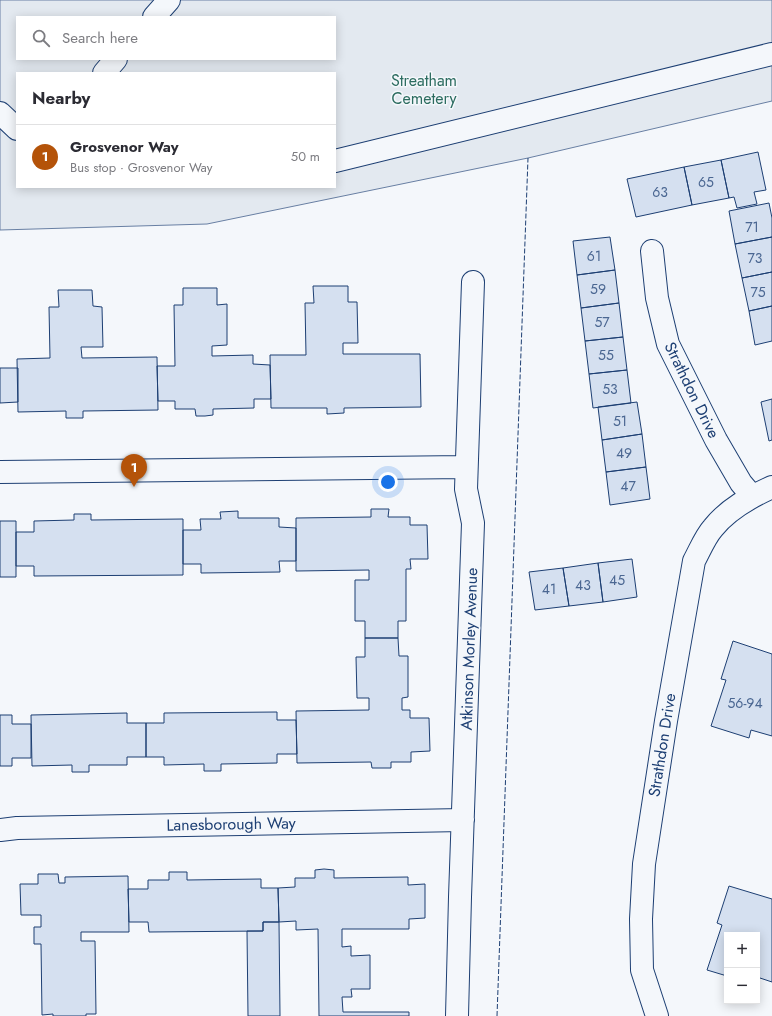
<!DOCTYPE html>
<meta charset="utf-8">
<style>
:root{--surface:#fff;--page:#f7f7f7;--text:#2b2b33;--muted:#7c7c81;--line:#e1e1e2;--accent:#b45309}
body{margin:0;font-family:Jost,sans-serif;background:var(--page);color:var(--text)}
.controls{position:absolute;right:12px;bottom:12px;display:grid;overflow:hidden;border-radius:0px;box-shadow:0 2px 10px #0003}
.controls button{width:36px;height:36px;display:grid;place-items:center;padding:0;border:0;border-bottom:1px solid var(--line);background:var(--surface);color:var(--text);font:20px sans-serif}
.you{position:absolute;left:388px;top:482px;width:14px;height:14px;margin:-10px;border:3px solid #fff;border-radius:50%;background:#1a73e8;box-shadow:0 0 0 6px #1a73e833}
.badge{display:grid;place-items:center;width:26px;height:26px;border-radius:50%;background:var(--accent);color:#fff;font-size:13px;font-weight:700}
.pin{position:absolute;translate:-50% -33px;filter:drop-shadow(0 1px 2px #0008)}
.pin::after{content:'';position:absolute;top:21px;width:14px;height:12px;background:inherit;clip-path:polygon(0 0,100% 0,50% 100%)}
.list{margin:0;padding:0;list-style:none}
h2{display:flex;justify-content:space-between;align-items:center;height:52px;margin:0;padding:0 16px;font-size:17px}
h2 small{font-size:13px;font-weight:400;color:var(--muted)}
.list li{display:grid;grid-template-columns:26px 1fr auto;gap:12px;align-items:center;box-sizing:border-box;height:64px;padding:0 16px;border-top:1px solid var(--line)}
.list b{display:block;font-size:15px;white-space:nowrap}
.list p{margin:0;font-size:13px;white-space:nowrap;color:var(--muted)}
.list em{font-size:13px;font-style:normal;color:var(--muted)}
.icon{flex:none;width:22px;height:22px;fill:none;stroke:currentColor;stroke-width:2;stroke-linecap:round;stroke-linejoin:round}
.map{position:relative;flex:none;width:772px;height:1016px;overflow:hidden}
.search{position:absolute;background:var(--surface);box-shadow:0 2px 10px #0003;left:16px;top:16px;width:320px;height:44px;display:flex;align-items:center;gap:10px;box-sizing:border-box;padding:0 14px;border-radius:0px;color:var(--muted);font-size:15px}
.panel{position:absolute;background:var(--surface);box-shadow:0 2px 10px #0003;left:16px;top:72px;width:320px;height:116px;border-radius:0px}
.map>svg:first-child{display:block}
.green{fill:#e3e9f0;stroke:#687fa3;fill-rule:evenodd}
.building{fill:#d5e0f0;stroke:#1d3f73}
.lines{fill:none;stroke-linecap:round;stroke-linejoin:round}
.minor-casing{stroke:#1d3f73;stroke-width:24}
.minor{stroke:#f4f7fb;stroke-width:22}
.fence{stroke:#1d3f73;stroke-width:1;stroke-dasharray:5 2;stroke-linecap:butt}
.labels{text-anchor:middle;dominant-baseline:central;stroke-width:3;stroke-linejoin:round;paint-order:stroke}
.number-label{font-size:14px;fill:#4b6792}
.park-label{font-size:16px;fill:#2c6c60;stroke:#f4f7fb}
.street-label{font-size:16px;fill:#1d3f73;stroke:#f4f7fb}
</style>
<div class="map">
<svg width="772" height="1016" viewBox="0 0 772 1016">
<rect width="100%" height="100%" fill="#f4f7fb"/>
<!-- green -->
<path class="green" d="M 0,0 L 772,0 L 772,101 L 528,158 L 207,224 L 0,230 ZM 17,17 L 335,17 L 335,59 L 17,59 ZM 17,73 L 335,73 L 335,187 L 17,187 Z"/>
<!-- building -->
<path class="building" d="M 758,152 L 766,190 L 754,192 L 757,204 L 737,208 L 734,197 L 729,198 L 721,160 Z
M 721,160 L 729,198 L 692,205 L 684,167 Z
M 684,167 L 692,205 L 636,217 L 627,179 Z
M 769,203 L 772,218 L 772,237 L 735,244 L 729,211 Z
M 610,237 L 615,270 L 577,275 L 573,241 Z
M 772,237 L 772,272 L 742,278 L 735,244 Z
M 615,270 L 619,303 L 581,308 L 577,275 Z
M 772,272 L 772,306 L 749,311 L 742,278 Z
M 313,286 L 348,286 L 348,302 L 357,302 L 358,343 L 343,343 L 343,354 L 420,354 L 421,407 L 344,408 L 344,413 L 327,414 L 327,408 L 271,408 L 270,355 L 306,355 L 305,303 L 314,303 Z
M 183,288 L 217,288 L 217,305 L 227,304 L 227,345 L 212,346 L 212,356 L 253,355 L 253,364 L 270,365 L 271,399 L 254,399 L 254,408 L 213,409 L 213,415 L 205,416 L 196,416 L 195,409 L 175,409 L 175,401 L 158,401 L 157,366 L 175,366 L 174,305 L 183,305 Z
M 58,290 L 92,290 L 93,306 L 102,307 L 103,347 L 81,347 L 82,358 L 157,357 L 158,410 L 83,411 L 83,418 L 66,418 L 66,411 L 18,412 L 17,359 L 50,358 L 49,307 L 59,307 Z
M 619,303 L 623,337 L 585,341 L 581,308 Z
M 772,306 L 772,341 L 755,345 L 749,311 Z
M 623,337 L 627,370 L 589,374 L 585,341 Z
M 0,368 L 18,368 L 18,402 L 0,403 Z
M 627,370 L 631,403 L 593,408 L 589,374 Z
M 772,399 L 772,440 L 769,441 L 761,402 Z
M 637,402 L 642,434 L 602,440 L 598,407 Z
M 642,434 L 646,467 L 606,472 L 602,440 Z
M 646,467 L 650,499 L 610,505 L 606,472 Z
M 371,509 L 389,509 L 388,517 L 410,517 L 410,525 L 427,525 L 428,559 L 410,559 L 411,569 L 406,569 L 406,621 L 398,621 L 398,638 L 365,638 L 365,621 L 355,621 L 355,580 L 369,580 L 369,570 L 296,571 L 296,518 L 371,517 Z
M 238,511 L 238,518 L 279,518 L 279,527 L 296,528 L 296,561 L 279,561 L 280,572 L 201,573 L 201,564 L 183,564 L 183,530 L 201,530 L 200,519 L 221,519 L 220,512 Z
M 74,514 L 91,514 L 91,520 L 183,519 L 183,575 L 34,576 L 34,566 L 16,566 L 16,532 L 34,532 L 34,521 L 74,520 Z
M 0,521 L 16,521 L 16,577 L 0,577 Z
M 632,559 L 637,597 L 603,602 L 598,563 Z
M 598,563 L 603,602 L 569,606 L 563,568 Z
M 563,568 L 569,606 L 535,610 L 529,572 Z
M 365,638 L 398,638 L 399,656 L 408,656 L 408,697 L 402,698 L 402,710 L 410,710 L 410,718 L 429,718 L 430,751 L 411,752 L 411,762 L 391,762 L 391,768 L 372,768 L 371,762 L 297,763 L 296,711 L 369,710 L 369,698 L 357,698 L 356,657 L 365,657 Z
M 733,641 L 772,654 L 772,736 L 751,730 L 749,738 L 711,726 L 726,680 L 721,679 Z
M 277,712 L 277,720 L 296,720 L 297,754 L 277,754 L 277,763 L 221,764 L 221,771 L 204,771 L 204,764 L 164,765 L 164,757 L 146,757 L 146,723 L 164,723 L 164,713 Z
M 127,713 L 127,723 L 146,723 L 146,757 L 127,757 L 127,765 L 89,765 L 89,772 L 72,772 L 72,765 L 32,766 L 31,715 Z
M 0,715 L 12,715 L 12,724 L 31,724 L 31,758 L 12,758 L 12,766 L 0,766 Z
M 324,869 L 334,870 L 334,878 L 408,877 L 408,885 L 425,884 L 425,918 L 409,919 L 409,929 L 342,929 L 342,947 L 351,946 L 351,956 L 370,955 L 370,989 L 351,989 L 352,997 L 342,997 L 343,1012 L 409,1012 L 409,1016 L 319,1016 L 318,929 L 296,930 L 296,921 L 279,922 L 278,888 L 295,887 L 295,878 L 315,878 L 315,870 Z
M 169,872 L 187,872 L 187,880 L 261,879 L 261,888 L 278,888 L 279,922 L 263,922 L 263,931 L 149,932 L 148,922 L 129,922 L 128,889 L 148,889 L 148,880 L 169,880 Z
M 38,874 L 58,874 L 59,883 L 65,883 L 65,877 L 128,876 L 129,932 L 81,932 L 81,941 L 95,941 L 96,1014 L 86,1014 L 86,1016 L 53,1016 L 53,1014 L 42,1015 L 41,944 L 34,944 L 34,927 L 41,927 L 41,915 L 21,915 L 20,884 L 38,884 Z
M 729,886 L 772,899 L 772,982 L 757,977 L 757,935 L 727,935 L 727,976 L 707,970 L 722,925 L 717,923 Z
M 263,922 L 279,922 L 280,1016 L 248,1016 L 247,931 L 263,931 Z"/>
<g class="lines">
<defs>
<path id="minor" d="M 154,17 L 169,0
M 104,73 L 116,59
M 0,113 L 17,129
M 335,161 L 772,54
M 652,251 L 657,298 L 668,344 L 716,440 L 741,483 L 752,496
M 0,472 L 466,467
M 0,830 L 17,828 L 463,820
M 457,1016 L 460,897 L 473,523 L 466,489 L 473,282
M 657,1016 L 642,970 L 641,919 L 644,864 L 666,721 L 694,561 C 700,550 705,537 713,528 C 728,509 750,497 772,487"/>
</defs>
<!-- minor casing -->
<use href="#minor" class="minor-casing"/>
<!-- minor -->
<use href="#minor" class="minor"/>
<!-- fence -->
<path class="fence" d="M 497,1016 L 528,158"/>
</g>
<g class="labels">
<!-- number labels -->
<g class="number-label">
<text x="706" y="182">65</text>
<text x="660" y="192">63</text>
<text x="752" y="227">71</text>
<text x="594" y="256">61</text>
<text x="755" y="258">73</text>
<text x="598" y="289">59</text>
<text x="758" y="292">75</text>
<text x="602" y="322">57</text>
<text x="606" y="355">55</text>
<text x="610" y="389">53</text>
<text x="620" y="421">51</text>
<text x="624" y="453">49</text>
<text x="628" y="486">47</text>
<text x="617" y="580">45</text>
<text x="583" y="585">43</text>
<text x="549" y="589">41</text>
<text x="745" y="703">56-94</text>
</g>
<!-- park labels -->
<g class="park-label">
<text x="424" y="80">Streatham<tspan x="424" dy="18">Cemetery</tspan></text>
</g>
<!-- street labels -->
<g class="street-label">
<text transform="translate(692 390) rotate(64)">Strathdon Drive</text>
<text transform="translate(469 649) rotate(-88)">Atkinson Morley Avenue</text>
<text transform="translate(662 745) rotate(-81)">Strathdon Drive</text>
<text transform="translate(231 824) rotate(-1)">Lanesborough Way</text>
</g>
</g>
</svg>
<div class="controls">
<button>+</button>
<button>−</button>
</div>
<div class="you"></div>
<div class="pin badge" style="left:134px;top:487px">1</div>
<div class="search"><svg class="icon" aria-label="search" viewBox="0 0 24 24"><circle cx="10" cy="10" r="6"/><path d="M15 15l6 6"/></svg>Search here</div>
<section class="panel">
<h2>Nearby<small></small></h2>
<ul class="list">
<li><span class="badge">1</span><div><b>Grosvenor Way</b><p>Bus stop · Grosvenor Way</p></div><em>50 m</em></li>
</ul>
</section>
</div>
